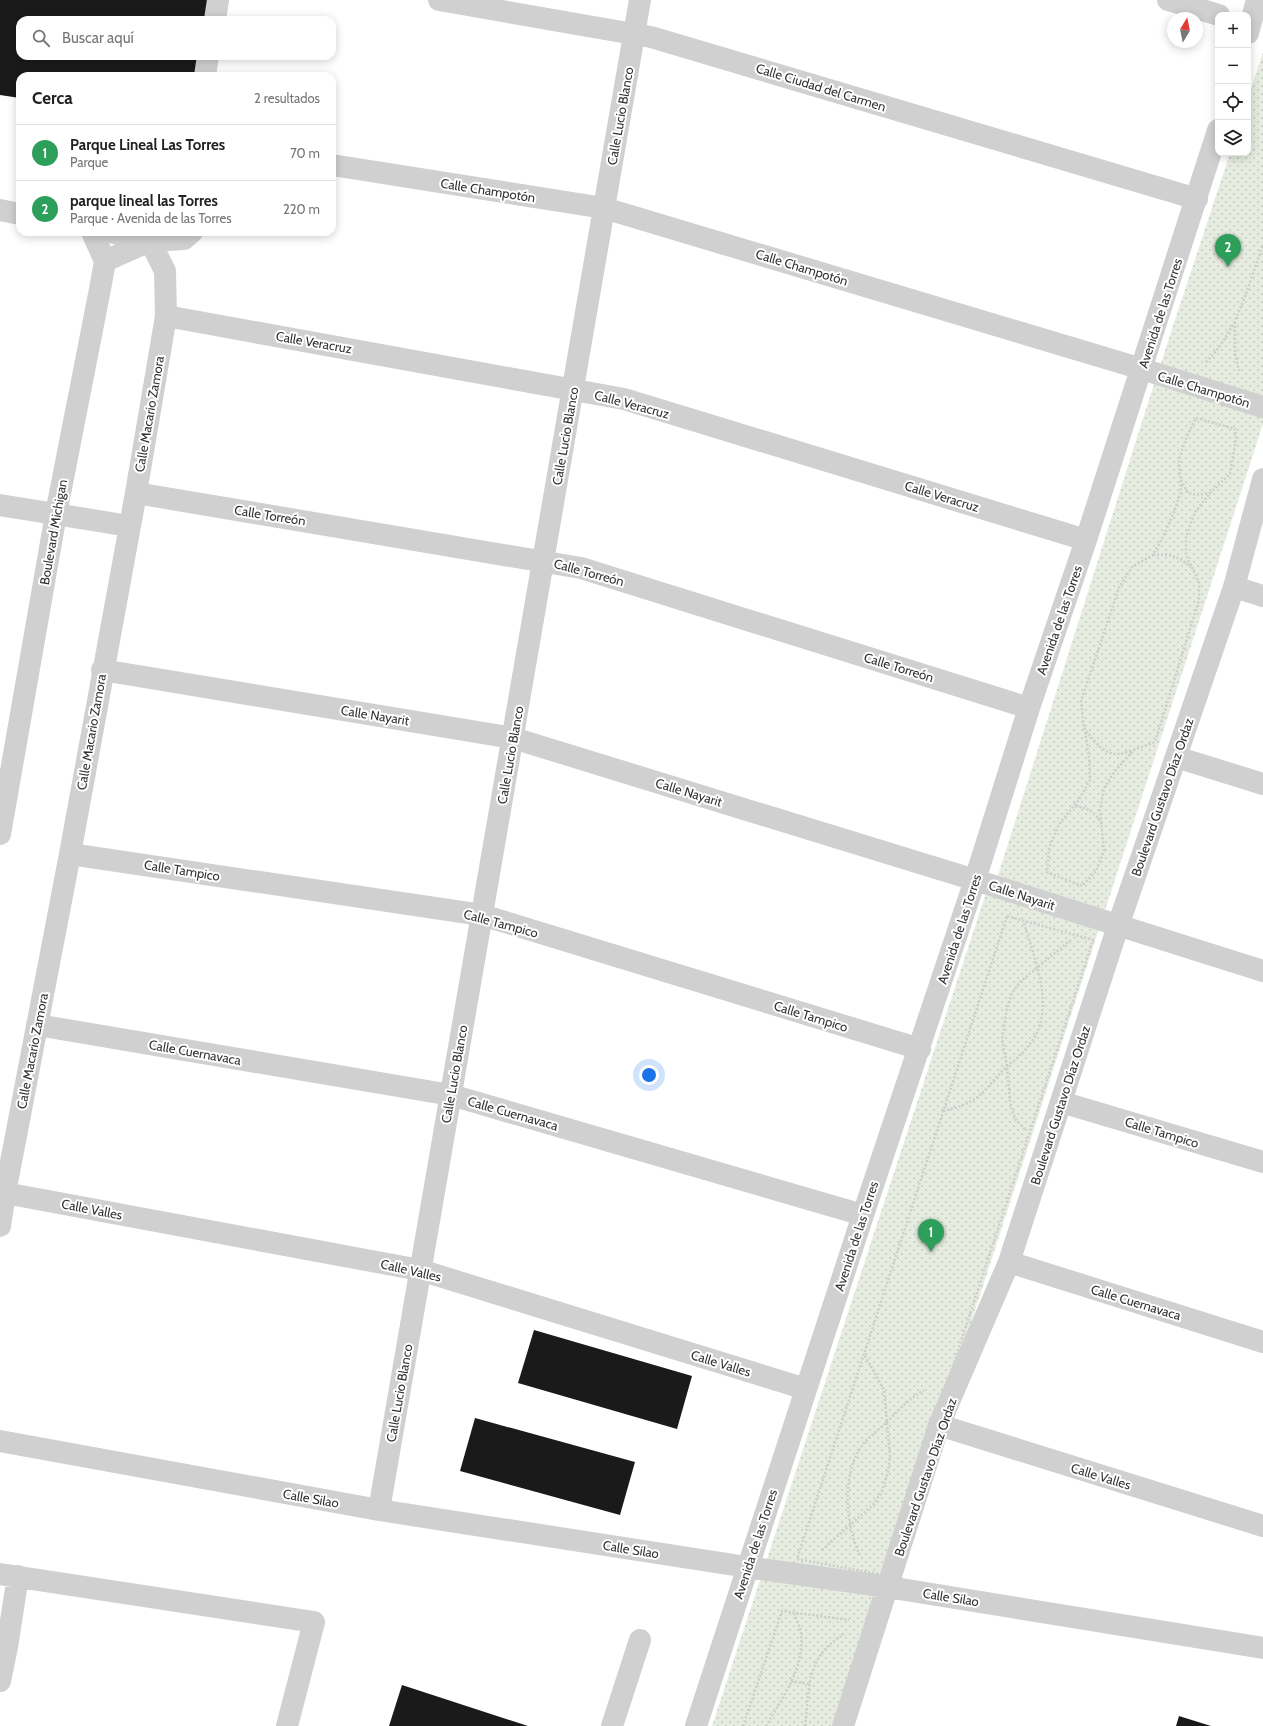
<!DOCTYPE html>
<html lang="es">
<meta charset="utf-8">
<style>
:root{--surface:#fff;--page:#f2f2f2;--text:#222;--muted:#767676;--line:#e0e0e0;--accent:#1a73e8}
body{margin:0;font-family:Cabin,sans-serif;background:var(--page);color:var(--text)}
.controls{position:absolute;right:12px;top:12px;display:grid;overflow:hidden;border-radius:8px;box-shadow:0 2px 10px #0003}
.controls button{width:36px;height:36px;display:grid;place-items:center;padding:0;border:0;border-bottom:1px solid var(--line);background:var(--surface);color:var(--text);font:20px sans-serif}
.compass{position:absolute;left:1167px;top:12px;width:36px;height:36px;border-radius:50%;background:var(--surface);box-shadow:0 2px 10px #0003;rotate:10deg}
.you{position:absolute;left:649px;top:1075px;width:14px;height:14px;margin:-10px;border:3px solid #fff;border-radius:50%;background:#1a73e8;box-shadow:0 0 0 6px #1a73e833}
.badge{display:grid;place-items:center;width:26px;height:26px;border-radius:50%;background:var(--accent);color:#fff;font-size:13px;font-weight:700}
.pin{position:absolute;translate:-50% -33px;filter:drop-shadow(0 1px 2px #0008)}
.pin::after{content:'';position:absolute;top:21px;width:14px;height:12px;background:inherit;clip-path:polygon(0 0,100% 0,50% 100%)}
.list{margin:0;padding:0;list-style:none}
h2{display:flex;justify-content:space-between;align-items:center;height:52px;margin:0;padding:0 16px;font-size:17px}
h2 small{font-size:13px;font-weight:400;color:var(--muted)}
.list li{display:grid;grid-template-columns:26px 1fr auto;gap:12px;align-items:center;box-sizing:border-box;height:56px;padding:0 16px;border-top:1px solid var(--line)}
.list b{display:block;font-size:15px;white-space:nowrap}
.list p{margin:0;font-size:13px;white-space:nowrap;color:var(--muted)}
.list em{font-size:13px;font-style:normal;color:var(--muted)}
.icon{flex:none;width:22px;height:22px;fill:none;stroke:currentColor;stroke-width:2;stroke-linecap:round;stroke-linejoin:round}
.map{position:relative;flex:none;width:1263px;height:1726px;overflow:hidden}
.search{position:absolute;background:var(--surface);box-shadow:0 2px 10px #0003;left:16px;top:16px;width:320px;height:44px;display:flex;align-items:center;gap:10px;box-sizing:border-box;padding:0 14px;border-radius:12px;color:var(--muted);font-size:15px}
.panel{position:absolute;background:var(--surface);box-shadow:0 2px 10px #0003;left:16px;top:72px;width:320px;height:164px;border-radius:12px}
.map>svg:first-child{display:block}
.park{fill:url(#park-dots)}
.building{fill:#1a1a1a}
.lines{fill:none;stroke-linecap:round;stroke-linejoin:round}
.path{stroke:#cdcdcd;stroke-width:2.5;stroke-dasharray:2 2;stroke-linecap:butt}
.minor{stroke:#d0d0d0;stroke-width:22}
.labels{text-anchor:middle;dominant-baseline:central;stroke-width:4;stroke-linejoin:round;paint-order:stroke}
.street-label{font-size:13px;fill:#333;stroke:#fff}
</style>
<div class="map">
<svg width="1263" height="1726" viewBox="0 0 1263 1726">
<defs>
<pattern id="park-dots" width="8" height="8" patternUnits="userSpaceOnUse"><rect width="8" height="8" fill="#e6ecdf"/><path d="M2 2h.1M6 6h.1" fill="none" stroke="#c6cbc0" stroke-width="1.8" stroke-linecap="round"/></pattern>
</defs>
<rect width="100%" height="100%" fill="#fff"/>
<!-- park -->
<path class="park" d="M 1263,52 L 1263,424 L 840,1726 L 712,1726 L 987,890 L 993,891 L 1155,381 L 1230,153 L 1248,153 L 1248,98 Z"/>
<!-- building -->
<path class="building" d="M 0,0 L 213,0 L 209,20 L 20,20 L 20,56 L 203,56 L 199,76 L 20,76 L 20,98 L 0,95 Z
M 534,1330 L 692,1376 L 677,1429 L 518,1383 Z
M 475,1418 L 635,1462 L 620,1515 L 460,1471 Z
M 402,1685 L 528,1726 L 389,1726 Z
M 1179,1716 L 1211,1726 L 1176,1726 Z"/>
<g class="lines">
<!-- path -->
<path class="path" d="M 1235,322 L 1235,354 L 1239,371
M 1206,362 C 1238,331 1248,285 1263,245
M 1196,418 L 1235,429 L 1236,439 L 1230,474 L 1211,492 L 1195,512 L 1186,537 L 1186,555 L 1199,582 L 1199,600 L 1155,742 L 1135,749 L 1115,771 L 1104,788 L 1100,810 L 1104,851 L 1096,871 L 1082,886 L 1047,872 L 1049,848 L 1059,824 L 1078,801 L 1090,780 L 1089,756 L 1083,720 L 1081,701 L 1119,588 L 1132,567 L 1153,555 L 1163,537 L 1174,512 L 1181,491 L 1179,459 L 1187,436 Z
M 1181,480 L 1188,493 L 1197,495 L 1210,493
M 1153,555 C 1171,553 1176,556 1191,567
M 1084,728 C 1092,738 1104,756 1119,754 C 1124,754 1129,751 1134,750
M 1075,806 C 1089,808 1094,812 1102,824
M 1007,916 L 1093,940 L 884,1575 L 797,1559 Z
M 943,1111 C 977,1103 980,1096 1002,1071 C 1007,1065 1015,1061 1020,1055 C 1025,1051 1028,1046 1032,1041 C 1056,1007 1034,958 1024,923
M 1025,1129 L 1016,1120 L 1012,1111 L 1010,1101 L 1007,1066 L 1002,1039 L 1007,1008 L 1012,993 L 1021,981 L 1072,939
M 822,1550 L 874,1504 L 882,1491 L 888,1472 L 890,1456 L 884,1390 L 864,1354
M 860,1555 C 845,1525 841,1471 864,1443 C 871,1435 881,1428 889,1420 C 900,1409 910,1398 924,1390
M 791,1681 L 809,1684
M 743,1726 L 782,1611 L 849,1620
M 766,1726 C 782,1698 805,1668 801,1633 C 800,1626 796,1619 794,1613
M 805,1726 C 810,1686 805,1658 844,1634"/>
<!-- minor -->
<path class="minor" d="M 439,0 L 651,37 L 1197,199
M 1168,0 L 1219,15
M 215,20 L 218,0
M 1248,33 L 1257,0
M 205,76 L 208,56
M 332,165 L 604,208 L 1142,369 L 1263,407
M 0,210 L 20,214
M 105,261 L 150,241 L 184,239 L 192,232
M 166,316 L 624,399 L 1086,540
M 136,493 L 581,568 L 1029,708
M 0,505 L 129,526
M 1234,587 L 1263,596
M 102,670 L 513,738 L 975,880 L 1263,971
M 1176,757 L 1263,784
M 0,834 L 56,514 L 101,284 L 105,261 L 92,232
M 70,854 L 482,915 L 920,1049
M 37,1025 L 451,1095 L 863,1215
M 1061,1102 L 1263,1162
M 5,1193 L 420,1270 L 806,1389
M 0,1226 L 5,1193 L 70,854 L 136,493 L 166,316 L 165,271 L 150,241 L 110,232
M 1009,1262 L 1263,1342
M 939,1425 L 1263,1526
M 0,1441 L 379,1510 L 747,1567 L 888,1587 L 1263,1648
M 379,1510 L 640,0
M 0,1574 L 314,1622 L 287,1726
M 0,1681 L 7,1647 L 18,1576
M 612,1726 L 640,1640
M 696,1726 L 863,1215 L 975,880 L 1029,708 L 1086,540 L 1218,130
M 843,1726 L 939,1425 L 1009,1262 L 1118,926 L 1234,587 L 1263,479"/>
</g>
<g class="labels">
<!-- street labels -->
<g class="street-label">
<text transform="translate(821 87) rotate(17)">Calle Ciudad del Carmen</text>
<text transform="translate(620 116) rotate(-80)">Calle Lucio Blanco</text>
<text transform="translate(488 190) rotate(9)">Calle Champotón</text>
<text transform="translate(802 267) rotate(17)">Calle Champotón</text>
<text transform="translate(1160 313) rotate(-72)">Avenida de las Torres</text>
<text transform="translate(314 342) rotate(10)">Calle Veracruz</text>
<text transform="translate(1204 389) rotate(17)">Calle Champotón</text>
<text transform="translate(632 404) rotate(15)">Calle Veracruz</text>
<text transform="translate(149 414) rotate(-80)">Calle Macario Zamora</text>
<text transform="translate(565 436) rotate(-80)">Calle Lucio Blanco</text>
<text transform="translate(942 496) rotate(17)">Calle Veracruz</text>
<text transform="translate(270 515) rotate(9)">Calle Torreón</text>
<text transform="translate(53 532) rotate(-80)">Boulevard Michigan</text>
<text transform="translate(589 572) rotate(15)">Calle Torreón</text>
<text transform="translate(1059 620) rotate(-71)">Avenida de las Torres</text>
<text transform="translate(899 667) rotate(17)">Calle Torreón</text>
<text transform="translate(375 715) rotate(9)">Calle Nayarit</text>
<text transform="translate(91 732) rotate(-80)">Calle Macario Zamora</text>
<text transform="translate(510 755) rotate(-80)">Calle Lucio Blanco</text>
<text transform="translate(689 792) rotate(17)">Calle Nayarit</text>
<text transform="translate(1162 797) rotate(-71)">Boulevard Gustavo Díaz Ordaz</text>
<text transform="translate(182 870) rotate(9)">Calle Tampico</text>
<text transform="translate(1022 895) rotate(18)">Calle Nayarit</text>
<text transform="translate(501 923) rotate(15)">Calle Tampico</text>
<text transform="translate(959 929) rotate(-72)">Avenida de las Torres</text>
<text transform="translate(811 1016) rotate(17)">Calle Tampico</text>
<text transform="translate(32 1051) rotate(-79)">Calle Macario Zamora</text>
<text transform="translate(195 1052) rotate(10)">Calle Cuernavaca</text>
<text transform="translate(454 1074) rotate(-80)">Calle Lucio Blanco</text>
<text transform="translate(1060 1105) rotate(-72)">Boulevard Gustavo Díaz Ordaz</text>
<text transform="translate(513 1113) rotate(16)">Calle Cuernavaca</text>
<text transform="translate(1162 1132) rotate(17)">Calle Tampico</text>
<text transform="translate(92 1209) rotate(11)">Calle Valles</text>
<text transform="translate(856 1236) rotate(-72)">Avenida de las Torres</text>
<text transform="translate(411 1270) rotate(13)">Calle Valles</text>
<text transform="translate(1136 1302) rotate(17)">Calle Cuernavaca</text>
<text transform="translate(721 1363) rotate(17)">Calle Valles</text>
<text transform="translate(399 1393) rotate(-80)">Calle Lucio Blanco</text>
<text transform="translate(1101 1476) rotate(17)">Calle Valles</text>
<text transform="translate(925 1477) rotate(-71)">Boulevard Gustavo Díaz Ordaz</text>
<text transform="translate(311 1498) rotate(10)">Calle Silao</text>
<text transform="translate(755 1544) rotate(-72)">Avenida de las Torres</text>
<text transform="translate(631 1549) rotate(9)">Calle Silao</text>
<text transform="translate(951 1597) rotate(9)">Calle Silao</text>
</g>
</g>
</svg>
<div class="controls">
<button>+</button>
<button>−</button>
<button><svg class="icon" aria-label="locate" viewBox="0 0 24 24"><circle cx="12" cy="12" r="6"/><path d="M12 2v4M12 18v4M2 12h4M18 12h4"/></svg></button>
<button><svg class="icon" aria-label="layers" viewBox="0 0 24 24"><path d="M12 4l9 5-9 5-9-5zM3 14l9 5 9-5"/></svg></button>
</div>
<svg class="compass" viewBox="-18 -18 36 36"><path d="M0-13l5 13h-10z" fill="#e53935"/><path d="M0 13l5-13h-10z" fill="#767676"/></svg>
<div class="you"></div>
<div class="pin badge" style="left:931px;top:1252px;background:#2e9e5b">1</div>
<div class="pin badge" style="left:1228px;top:267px;background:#2e9e5b">2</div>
<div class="search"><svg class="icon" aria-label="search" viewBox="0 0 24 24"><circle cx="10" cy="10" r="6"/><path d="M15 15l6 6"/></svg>Buscar aquí</div>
<section class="panel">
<h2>Cerca<small>2 resultados</small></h2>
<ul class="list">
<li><span class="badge" style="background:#2e9e5b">1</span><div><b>Parque Lineal Las Torres</b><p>Parque</p></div><em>70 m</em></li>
<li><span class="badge" style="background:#2e9e5b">2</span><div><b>parque lineal las Torres</b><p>Parque · Avenida de las Torres</p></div><em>220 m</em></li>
</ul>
</section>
</div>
